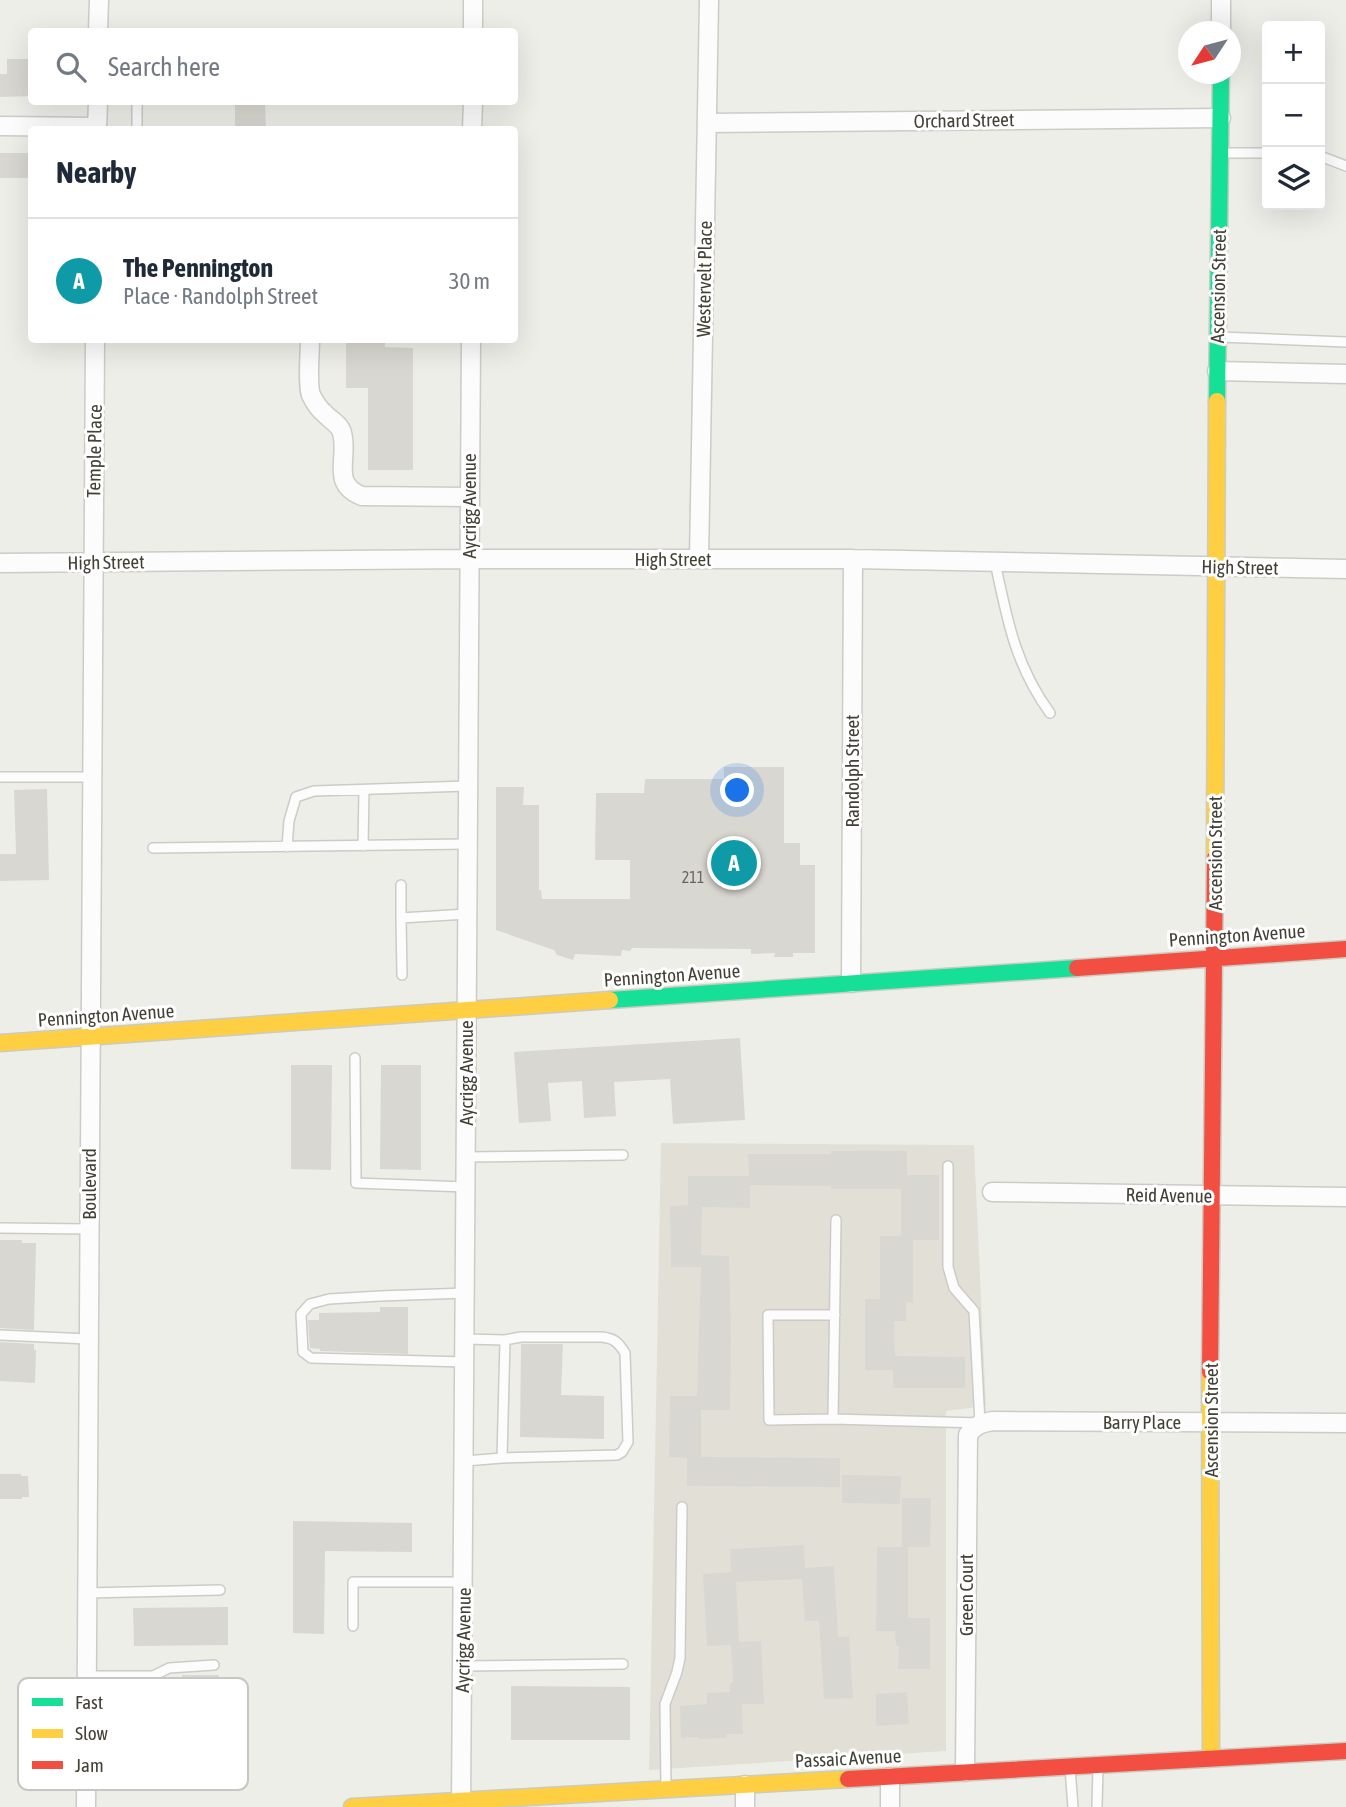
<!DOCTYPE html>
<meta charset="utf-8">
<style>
:root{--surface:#fff;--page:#f6f6f7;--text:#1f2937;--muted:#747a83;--line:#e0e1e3;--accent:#b45309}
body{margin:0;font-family:"Asap Condensed",sans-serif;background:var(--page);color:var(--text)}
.controls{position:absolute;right:21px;top:21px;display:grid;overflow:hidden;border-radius:7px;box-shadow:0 7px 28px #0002}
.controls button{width:63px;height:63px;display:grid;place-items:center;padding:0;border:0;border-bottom:2px solid var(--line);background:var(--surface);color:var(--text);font:35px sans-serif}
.compass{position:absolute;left:1178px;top:21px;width:63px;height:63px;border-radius:50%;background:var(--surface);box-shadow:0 7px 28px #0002;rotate:234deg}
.you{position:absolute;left:738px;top:791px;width:24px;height:24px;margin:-18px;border:5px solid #fff;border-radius:50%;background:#1a73e8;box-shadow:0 0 0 10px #1a73e833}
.badge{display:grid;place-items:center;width:46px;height:46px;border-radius:50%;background:var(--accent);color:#fff;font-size:23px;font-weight:700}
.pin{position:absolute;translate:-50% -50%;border:4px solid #fff;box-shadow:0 2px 7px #0006}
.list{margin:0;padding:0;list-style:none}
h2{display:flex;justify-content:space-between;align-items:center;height:91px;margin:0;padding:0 28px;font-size:30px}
h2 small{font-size:23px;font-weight:400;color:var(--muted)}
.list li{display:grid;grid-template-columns:46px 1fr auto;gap:21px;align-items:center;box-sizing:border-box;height:126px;padding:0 28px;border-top:2px solid var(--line)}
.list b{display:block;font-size:26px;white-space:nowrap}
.list p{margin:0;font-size:23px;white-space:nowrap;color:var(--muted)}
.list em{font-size:23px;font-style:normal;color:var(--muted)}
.icon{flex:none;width:38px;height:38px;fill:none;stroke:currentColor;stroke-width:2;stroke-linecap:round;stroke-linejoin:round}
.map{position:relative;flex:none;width:1346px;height:1807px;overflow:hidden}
.search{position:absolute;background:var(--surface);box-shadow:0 7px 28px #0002;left:28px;top:28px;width:490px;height:77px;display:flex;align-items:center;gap:18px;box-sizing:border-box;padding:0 24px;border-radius:7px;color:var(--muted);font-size:26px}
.panel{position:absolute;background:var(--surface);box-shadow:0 7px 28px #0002;left:28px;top:126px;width:490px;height:217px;border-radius:7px}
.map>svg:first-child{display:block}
.residential{fill:#e2e0d6}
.building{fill:#d8d7d1}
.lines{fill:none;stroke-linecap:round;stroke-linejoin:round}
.lane-casing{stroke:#cccbc6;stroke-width:12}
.street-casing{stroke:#cccbc6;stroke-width:21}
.fast-casing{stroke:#cccbc0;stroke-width:19}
.slow-casing{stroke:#cccbc0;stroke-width:19}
.jam-casing{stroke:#cccbc0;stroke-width:19}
.lane{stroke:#fcfcfc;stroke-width:9}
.street{stroke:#fcfcfc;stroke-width:18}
.fast{stroke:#16e098;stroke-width:16}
.slow{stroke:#ffcf43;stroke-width:16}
.jam{stroke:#f24e42;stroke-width:16}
.labels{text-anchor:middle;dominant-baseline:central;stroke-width:6;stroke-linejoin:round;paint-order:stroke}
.number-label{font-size:16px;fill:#69665e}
.street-label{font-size:19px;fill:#434036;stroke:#fff}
.key{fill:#fff;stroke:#c7c6c3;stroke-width:2}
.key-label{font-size:19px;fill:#434036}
</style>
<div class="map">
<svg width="1346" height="1807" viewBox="0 0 1346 1807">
<rect width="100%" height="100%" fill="#eeeee9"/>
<!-- residential -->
<path class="residential" d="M 661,1143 L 974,1145 L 986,1406 L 946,1411 L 946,1751 L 649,1770 Z"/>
<!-- building -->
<path class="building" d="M 7,59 L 32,59 L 32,96 L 0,97 L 0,74 L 7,74 Z
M 235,102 L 265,102 L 266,130 L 235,130 Z
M 0,153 L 32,153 L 32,178 L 0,178 Z
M 346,340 L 385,340 L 385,347 L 413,348 L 413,470 L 368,470 L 368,388 L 346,388 Z
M 724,767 L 784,767 L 784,843 L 800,843 L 800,865 L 815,865 L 815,953 L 793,953 L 793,957 L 774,957 L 775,953 L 751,954 L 751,949 L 632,948 L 630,951 L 622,950 L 621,956 L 575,954 L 573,960 L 557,955 L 554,950 L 496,930 L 496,787 L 524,787 L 523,805 L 539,805 L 539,890 L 541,890 L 542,899 L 630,899 L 630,860 L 595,860 L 596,793 L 644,793 L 645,779 L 724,779 Z
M 47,789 L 49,880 L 0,881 L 0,854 L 16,854 L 14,790 Z
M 740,1038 L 745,1120 L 673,1124 L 670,1079 L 614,1082 L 616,1116 L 584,1118 L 582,1081 L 548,1083 L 551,1121 L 519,1123 L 514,1052 Z
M 291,1065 L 332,1065 L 331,1170 L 291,1169 Z
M 381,1065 L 421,1065 L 421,1170 L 380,1169 Z
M 831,1151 L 907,1151 L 907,1175 L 939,1175 L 939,1240 L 913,1240 L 913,1303 L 906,1302 L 906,1321 L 894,1321 L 895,1356 L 965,1357 L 965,1388 L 893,1388 L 893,1370 L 865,1370 L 865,1299 L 880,1299 L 880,1236 L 901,1236 L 901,1189 L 831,1189 L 831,1186 L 750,1185 L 750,1208 L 702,1207 L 701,1255 L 729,1256 L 731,1337 L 730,1410 L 701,1410 L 701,1457 L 840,1458 L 840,1487 L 687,1486 L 687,1458 L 669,1457 L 670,1396 L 697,1396 L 701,1267 L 671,1267 L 670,1206 L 688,1205 L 688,1176 L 749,1176 L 748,1154 L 831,1154 Z
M 0,1240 L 22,1240 L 22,1243 L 36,1243 L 34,1330 L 0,1328 Z
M 380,1307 L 408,1307 L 408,1354 L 320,1351 L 320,1349 L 310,1348 L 308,1320 L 319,1320 L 319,1313 L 380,1312 Z
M 0,1342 L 34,1344 L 34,1350 L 36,1350 L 35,1383 L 0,1381 Z
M 521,1344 L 563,1344 L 561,1395 L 604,1396 L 604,1439 L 520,1437 Z
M 0,1474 L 21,1474 L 21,1476 L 28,1476 L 29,1497 L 22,1497 L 22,1499 L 0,1499 Z
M 842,1475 L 901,1476 L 900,1504 L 842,1503 Z
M 902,1498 L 931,1498 L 930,1547 L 908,1547 L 908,1618 L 930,1618 L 930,1669 L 898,1669 L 899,1646 L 896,1646 L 895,1631 L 876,1631 L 877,1547 L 902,1547 Z
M 293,1521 L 412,1523 L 412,1552 L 325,1551 L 324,1634 L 293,1633 Z
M 804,1545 L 805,1568 L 834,1566 L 838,1637 L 849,1636 L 853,1698 L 824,1699 L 819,1621 L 805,1621 L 802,1579 L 736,1582 L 739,1642 L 761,1641 L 764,1704 L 742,1704 L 743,1734 L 726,1734 L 726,1738 L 698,1739 L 698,1737 L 681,1738 L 680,1706 L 707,1704 L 707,1693 L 730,1692 L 730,1683 L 733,1683 L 731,1645 L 707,1646 L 703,1574 L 731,1572 L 730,1549 Z
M 228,1607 L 228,1645 L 134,1646 L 133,1608 Z
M 182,1675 L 219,1675 L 218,1773 L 181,1772 Z
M 511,1686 L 630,1687 L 630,1740 L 511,1740 Z
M 907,1692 L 909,1724 L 876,1726 L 876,1694 Z"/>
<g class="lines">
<defs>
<path id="lane" d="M 137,102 L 137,130
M 1224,153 L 1267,153
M 1320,156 L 1346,166
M 1220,337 L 1346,342
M 995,562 C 1007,619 1015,665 1050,713
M 0,777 L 92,777
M 363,846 L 364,790
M 287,847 L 289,821 L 296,797 L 314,791 L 467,786
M 153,848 L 467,844
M 401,885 L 401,918
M 402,975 L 401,918 L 467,914
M 355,1058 L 356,1183 L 466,1187
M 466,1157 L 623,1155
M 836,1220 L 833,1419 L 980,1423 L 974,1311 L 954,1288 L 948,1267 L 948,1166
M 0,1228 L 89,1229
M 0,1335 L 88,1339
M 466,1362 L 311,1358 L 303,1352 L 301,1314 L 310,1304 L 329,1299 L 380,1296 L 466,1293
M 833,1419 L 769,1420 L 768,1315 L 835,1315
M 502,1458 L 617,1455 L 622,1452 L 628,1442 L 625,1353 C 618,1342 614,1338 601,1337 L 521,1337 L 505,1340
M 465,1461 L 502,1458 L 505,1340 L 466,1339
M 86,1593 L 220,1590
M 353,1626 L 353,1582 L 464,1582
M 463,1666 L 623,1664
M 87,1676 L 153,1676 L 160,1682 L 159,1762
M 153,1676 L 169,1668 L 214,1665
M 1070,1768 L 1073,1807
M 666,1788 L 665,1704 L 677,1672 L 680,1658 L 682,1507
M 1097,1807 L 1098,1767"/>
<path id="street" d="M 98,32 L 99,0
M 473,32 L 473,0
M 1221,32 L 1221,0
M 707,123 L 1221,118
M 0,126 L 97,127
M 97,130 L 98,102
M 472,130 L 473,102
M 310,340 C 310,352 307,385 311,395 C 314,401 319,409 324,413 C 330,420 340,424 342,433 C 349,458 330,484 362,496 L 469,497
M 1217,371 L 1346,374
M 699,559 L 709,0
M 0,563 L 469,559 L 853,559 L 1346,569
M 851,983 L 853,559
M 992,1192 L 1346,1197
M 965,1772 L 968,1435 C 975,1425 981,1423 993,1421 L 1346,1423
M 86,1807 L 95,340
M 461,1807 C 466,1318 467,829 471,340
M 745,1807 L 745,1785
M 890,1807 L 890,1777"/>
<path id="fast" d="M 1217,401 L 1221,74
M 610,1000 L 1077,968"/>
<path id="slow" d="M 1215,858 L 1217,401
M 0,1043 L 610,1000
M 1210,1372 L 1211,1758
M 352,1807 L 848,1779"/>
<path id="jam" d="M 1077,968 L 1346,949
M 1210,1372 L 1215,858
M 848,1779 L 1346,1751"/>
</defs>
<!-- lane casing -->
<use href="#lane" class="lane-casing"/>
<!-- street casing -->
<use href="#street" class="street-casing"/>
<!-- fast casing -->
<use href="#fast" class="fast-casing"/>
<!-- slow casing -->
<use href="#slow" class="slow-casing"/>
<!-- jam casing -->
<use href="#jam" class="jam-casing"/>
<!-- lane -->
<use href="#lane" class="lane"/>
<!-- street -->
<use href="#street" class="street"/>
<!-- fast -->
<use href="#fast" class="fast"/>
<!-- slow -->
<use href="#slow" class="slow"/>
<!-- jam -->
<use href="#jam" class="jam"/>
</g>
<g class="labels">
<!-- number labels -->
<g class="number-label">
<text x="693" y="877">211</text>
</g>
<!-- street labels -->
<g class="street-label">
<text transform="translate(964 120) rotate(-1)">Orchard Street</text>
<text transform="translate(704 279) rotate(-89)">Westervelt Place</text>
<text transform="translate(1218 286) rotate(-89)">Ascension Street</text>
<text transform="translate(94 451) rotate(-89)">Temple Place</text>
<text transform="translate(469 506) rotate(-90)">Aycrigg Avenue</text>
<text x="673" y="559">High Street</text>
<text transform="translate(106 562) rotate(-1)">High Street</text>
<text transform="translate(1240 567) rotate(1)">High Street</text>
<text transform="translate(852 771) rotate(-90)">Randolph Street</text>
<text transform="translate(1215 853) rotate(-90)">Ascension Street</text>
<text transform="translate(1237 935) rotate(-4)">Pennington Avenue</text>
<text transform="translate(672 975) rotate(-4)">Pennington Avenue</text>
<text transform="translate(106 1015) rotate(-4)">Pennington Avenue</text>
<text transform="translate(466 1073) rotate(-90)">Aycrigg Avenue</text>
<text transform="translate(89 1184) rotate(-90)">Boulevard</text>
<text transform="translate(1169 1195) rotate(1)">Reid Avenue</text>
<text transform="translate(1211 1420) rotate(-90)">Ascension Street</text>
<text x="1142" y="1422">Barry Place</text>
<text transform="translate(966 1595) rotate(-90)">Green Court</text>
<text transform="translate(463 1640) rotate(-89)">Aycrigg Avenue</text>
<text transform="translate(848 1758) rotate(-3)">Passaic Avenue</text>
</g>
</g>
<!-- legend -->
<rect x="18" y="1678" width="230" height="112" rx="10" class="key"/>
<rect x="32" y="1698" width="31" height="8" fill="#16e098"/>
<rect x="32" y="1729" width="31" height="9" fill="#ffcf43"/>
<rect x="32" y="1761" width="31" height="8" fill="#f24e42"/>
<g class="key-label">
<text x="75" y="1709">Fast</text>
<text x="75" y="1740">Slow</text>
<text x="75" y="1772">Jam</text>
</g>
</svg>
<div class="controls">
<button>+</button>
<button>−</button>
<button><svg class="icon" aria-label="layers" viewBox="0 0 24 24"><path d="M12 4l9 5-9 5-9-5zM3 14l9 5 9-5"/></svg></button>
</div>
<svg class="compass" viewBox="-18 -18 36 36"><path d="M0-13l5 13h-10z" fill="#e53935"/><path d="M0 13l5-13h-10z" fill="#747a83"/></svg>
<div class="you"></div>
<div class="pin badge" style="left:734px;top:863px;background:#0f9aa8">A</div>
<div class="search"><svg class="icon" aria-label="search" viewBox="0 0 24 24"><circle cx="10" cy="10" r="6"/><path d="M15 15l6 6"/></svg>Search here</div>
<section class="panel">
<h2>Nearby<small></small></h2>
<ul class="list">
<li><span class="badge" style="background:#0f9aa8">A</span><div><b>The Pennington</b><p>Place · Randolph Street</p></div><em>30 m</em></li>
</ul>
</section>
</div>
